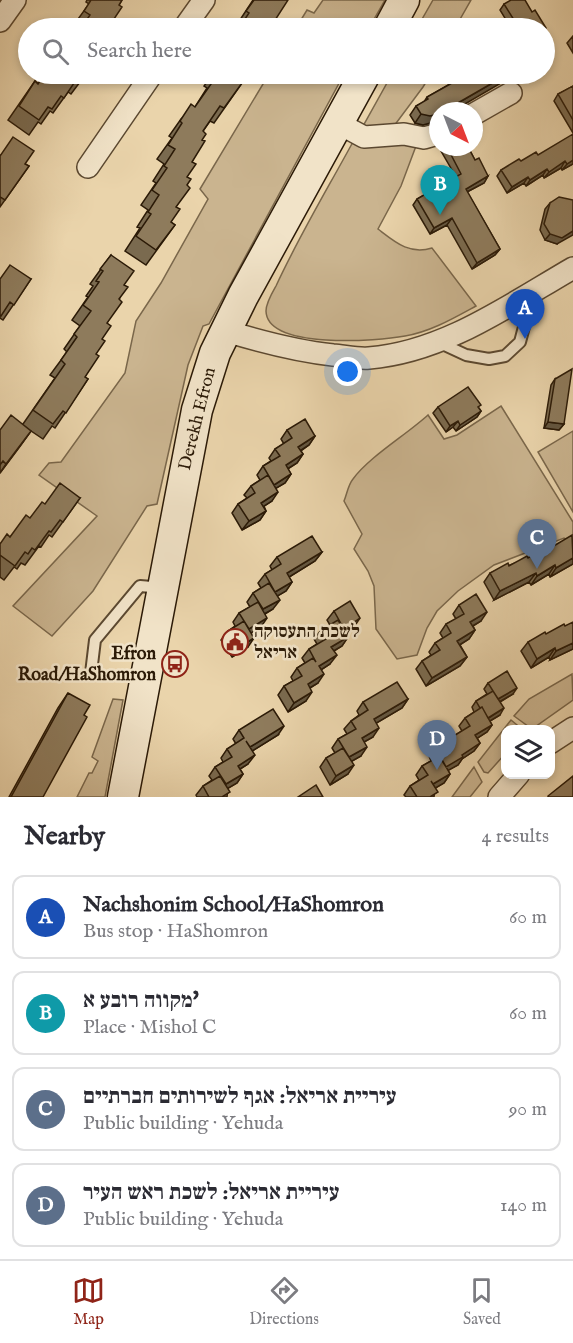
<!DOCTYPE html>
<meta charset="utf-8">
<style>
:root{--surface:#fff;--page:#f7f7f7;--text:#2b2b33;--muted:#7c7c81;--line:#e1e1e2;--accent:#8f2418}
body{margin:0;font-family:"IM FELL English","Frank Ruhl Libre",serif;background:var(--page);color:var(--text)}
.controls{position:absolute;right:18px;bottom:18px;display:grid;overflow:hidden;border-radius:12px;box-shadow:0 3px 9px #0003}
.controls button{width:54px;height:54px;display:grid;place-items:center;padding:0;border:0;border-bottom:2px solid var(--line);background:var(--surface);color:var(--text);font:30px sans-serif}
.compass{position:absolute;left:429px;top:102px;width:54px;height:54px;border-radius:50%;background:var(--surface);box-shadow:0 3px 9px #0003;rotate:138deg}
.you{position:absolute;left:348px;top:372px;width:21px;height:21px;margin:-15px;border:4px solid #fff;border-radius:50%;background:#1a73e8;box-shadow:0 0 0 9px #1a73e833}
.badge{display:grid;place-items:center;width:39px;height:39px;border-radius:50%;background:var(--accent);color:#fff;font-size:20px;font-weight:700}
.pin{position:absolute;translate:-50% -50px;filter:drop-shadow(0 2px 3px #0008)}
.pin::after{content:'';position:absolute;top:32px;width:21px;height:18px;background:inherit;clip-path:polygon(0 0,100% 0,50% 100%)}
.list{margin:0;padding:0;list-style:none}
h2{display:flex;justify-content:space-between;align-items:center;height:78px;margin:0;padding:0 24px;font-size:26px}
h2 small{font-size:20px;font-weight:400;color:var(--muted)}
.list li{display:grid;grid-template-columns:39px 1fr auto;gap:18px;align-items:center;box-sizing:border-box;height:84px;margin:0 12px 12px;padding:0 12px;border:2px solid var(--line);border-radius:12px}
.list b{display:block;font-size:22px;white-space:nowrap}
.list p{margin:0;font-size:20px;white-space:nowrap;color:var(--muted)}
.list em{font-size:20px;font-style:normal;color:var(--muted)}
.icon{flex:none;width:33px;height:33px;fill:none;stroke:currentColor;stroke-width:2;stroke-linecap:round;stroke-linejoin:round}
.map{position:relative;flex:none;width:573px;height:797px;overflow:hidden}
.search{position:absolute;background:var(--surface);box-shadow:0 3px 9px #0003;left:18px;right:18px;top:18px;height:66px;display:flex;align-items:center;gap:15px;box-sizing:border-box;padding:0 21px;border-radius:33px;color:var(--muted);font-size:22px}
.sheet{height:462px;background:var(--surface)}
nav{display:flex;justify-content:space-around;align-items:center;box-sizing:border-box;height:84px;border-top:2px solid var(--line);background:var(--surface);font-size:16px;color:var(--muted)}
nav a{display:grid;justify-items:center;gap:3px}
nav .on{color:var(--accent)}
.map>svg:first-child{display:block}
.green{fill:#cab48f;stroke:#7a674b;stroke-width:1.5}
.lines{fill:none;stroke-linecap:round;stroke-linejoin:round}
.lane-casing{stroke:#5b4830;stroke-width:14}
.street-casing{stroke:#5b4830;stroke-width:24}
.secondary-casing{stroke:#2b1a07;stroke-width:33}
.lane{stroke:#f1e3c8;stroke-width:10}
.street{stroke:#f1e3c8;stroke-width:21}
.secondary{stroke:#f1e3c8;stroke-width:30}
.wall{fill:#7a6a4f;stroke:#2b1a07;stroke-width:1.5}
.shaded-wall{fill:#635640;stroke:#2b1a07;stroke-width:1.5}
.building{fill:#8e7b5c;stroke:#2b1a07;stroke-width:1.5}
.labels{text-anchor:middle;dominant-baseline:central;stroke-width:5;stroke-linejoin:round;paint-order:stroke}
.street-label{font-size:18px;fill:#2b1a07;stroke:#f1e3c8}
.poi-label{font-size:18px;font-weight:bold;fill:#2b1a07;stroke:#f1e3c8;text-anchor:start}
</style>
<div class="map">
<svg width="573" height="797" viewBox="0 0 573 797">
<rect width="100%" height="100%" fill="#ead4ab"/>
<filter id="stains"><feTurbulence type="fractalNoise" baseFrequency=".00333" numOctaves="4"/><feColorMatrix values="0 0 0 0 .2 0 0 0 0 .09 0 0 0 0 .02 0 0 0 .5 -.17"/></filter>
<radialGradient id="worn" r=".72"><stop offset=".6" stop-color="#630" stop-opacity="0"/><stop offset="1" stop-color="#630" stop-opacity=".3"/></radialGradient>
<!-- green -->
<path class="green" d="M 323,0 L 385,0 L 369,28 L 296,28 L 307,10 L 314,13 Z
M 433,0 L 471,0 L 455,28 L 417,28 Z
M 269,74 L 344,74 L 209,324 L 203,326 L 188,365 L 157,504 L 147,506 L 93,591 L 52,636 L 13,606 L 97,516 L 39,475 L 49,463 L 61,462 L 125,373 L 136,321 L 161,283 L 208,199 L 200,189 Z
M 392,74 L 431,74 L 423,87 L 394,126 L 362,128 Z
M 382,139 L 416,146 L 401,186 L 378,229 C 395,242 409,255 432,248 L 476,306 C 454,318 430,332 405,336 C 379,341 267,350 266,311 C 266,303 272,293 276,286 C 299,236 328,188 354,140 Z
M 501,406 L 573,522 L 573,544 L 564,538 L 494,565 L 458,591 L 437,611 L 427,628 L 417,655 L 397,659 L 376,629 L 374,586 L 368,571 L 354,549 L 362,534 L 344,501 C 347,494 348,485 353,479 C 369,457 406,435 428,415 L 444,439 L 457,435 Z
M 573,431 L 573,512 L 538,452 Z
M 572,674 L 573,700 L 532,729 L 514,716 L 529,699 Z
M 113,699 L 123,700 L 105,797 L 77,797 L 89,773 L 92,773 L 98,761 L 92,757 Z
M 511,720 L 522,729 L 506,730 L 505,754 L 488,773 L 484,772 L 478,762 Z
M 474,767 L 482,782 L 470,797 L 452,797 Z"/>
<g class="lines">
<defs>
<path id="lane" d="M 438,342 L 466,355 L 489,359 L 505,356 L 520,342 L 525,323 L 522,298
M 91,673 L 95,640 L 140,586 L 163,588"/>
<path id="street" d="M 0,21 L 15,0
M 184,28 L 204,0
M 474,114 L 511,93
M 338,123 L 364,137 L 404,134 L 424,138 L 438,134
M 88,167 L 152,74
M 226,331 C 262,342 296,351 333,355 C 345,356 358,359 369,358 C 444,352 509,305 573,268
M 550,743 L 573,728
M 499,797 L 519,774"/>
<path id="secondary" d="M 389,28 L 404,0
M 123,797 L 197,410 L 215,353 L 243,296 L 365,74"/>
</defs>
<!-- lane casing -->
<use href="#lane" class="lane-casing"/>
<!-- street casing -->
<use href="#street" class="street-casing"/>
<!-- secondary casing -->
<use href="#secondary" class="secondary-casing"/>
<!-- lane -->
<use href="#lane" class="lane"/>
<!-- street -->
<use href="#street" class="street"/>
<!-- secondary -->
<use href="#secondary" class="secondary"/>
</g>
<!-- wall -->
<path class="wall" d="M 87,0 L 122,0 L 119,5 L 108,28 L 77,28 L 73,26 L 89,4 L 86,2 Z
M 253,0 L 270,28 L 238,28 L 236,26 Z
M 504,4 L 532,12 L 544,28 L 511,28 L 500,10 Z
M 573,36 L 573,53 L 567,43 Z
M 86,74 L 71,94 L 68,92 L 53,113 L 50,111 L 41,124 L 38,122 L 29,135 L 8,120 L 35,81 L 37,83 Z
M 213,74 L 244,74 L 238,81 L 242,83 L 214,123 L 210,121 L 203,131 L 202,140 L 192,162 L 187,177 L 187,185 L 176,207 L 171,222 L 175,225 L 146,265 L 125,251 L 140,228 L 137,227 L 148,210 L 141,205 L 156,183 L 153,181 L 164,164 L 157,159 L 172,138 L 169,136 L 181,119 L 195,107 L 207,88 L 204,86 Z
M 466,74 L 523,74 L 511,80 L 508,79 L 438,111 L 438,120 L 434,122 L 423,125 L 415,123 L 410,115 L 416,106 L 424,102 L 427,97 L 464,76 Z
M 573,86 L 573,133 L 554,101 L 558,94 Z
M 444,147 L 468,147 L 475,160 L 488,176 L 484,183 L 467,192 L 500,249 L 495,255 L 472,269 L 447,225 L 430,234 L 413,205 L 417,199 L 456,177 L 441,151 Z
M 0,155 L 25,164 L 29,166 L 0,207 Z
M 538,155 L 573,164 L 562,170 L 561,168 L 544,178 L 543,175 L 526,186 L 524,183 L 507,193 L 497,176 L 501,170 Z
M 550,203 L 557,244 L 545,240 L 540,230 L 545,209 Z
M 111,255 L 124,285 L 119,300 L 107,323 L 96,354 L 85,377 L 88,379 L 55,428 L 52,426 L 43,439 L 31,431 L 0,473 L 0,430 L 23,424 L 55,378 L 50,375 L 67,352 L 64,349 L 80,326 L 72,320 L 88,297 L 86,296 L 93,286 L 90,284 Z
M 0,279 L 31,279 L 3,320 L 0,318 Z
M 555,379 L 564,424 L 559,430 L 544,428 L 551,385 Z
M 438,407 L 479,408 L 481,411 L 477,417 L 456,431 L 453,427 L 446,432 L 433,413 Z
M 287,430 L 315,436 L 309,445 L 301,451 L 303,454 L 297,463 L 288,469 L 291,474 L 285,483 L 276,488 L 272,501 L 264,506 L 266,511 L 260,520 L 242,530 L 232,513 L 238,504 L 247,498 L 244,495 L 251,486 L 260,480 L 257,475 L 263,466 L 271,461 L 269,458 L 275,449 L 284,444 L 281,439 Z
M 80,498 L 52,537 L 49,535 L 41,547 L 39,546 L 25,565 L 21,563 L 17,569 L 14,567 L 4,580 L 0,577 L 0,544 L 10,537 L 45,504 Z
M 547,550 L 573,564 L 550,577 L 549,574 L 531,585 L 529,582 L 494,600 L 484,582 L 490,573 Z
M 322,552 L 315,561 L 289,577 L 292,582 L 286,591 L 277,596 L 273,609 L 265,614 L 261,627 L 251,633 L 248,647 L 232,657 L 221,640 L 228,631 L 235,626 L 233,622 L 239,613 L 250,607 L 247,602 L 253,593 L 261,588 L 258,583 L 265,574 L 272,570 L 270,566 L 277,557 Z
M 459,605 L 481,621 L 473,626 L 475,630 L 469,639 L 460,645 L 467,657 L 460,666 L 426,686 L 416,669 L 422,661 L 431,655 L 429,652 L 435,643 L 443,638 L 440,633 L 446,624 L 456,619 L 453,614 Z
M 334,611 L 354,627 L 346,632 L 348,637 L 342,646 L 334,651 L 330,664 L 321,670 L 318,683 L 310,688 L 306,701 L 288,712 L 278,695 L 284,686 L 293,681 L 291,677 L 297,668 L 305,663 L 302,658 L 309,649 L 317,644 L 314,639 L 321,630 L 330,625 L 327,620 Z
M 546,634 L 573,649 L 550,660 L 549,657 L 531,668 L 521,651 L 528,642 Z
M 488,683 L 513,694 L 500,702 L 500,715 L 490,721 L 492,725 L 487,732 L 477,738 L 480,743 L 474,751 L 462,759 L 458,765 L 448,770 L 450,774 L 444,783 L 435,788 L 434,797 L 406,797 L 404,795 L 410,786 L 419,780 L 416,775 L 422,766 L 431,761 L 429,756 L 434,748 L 462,731 L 459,726 L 465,718 L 474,712 L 472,707 L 476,701 L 487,694 L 484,689 Z
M 68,693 L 43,797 L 9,797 L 58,708 Z
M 408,699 L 402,708 L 376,723 L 373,737 L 364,742 L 361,756 L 352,761 L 348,774 L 330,785 L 320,767 L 326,758 L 335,753 L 332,748 L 338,739 L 347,734 L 344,729 L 351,721 L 359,715 L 357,711 L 363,702 Z
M 239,730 L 278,735 L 252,751 L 248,764 L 240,769 L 243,774 L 237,783 L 228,788 L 227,797 L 197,797 L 196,795 L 203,786 L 212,780 L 209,776 L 215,767 L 223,762 L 221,758 L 227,749 L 236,744 L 233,739 Z"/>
<!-- shaded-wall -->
<path class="shaded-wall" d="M 508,74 L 512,74 L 508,79 L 453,111 L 444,111 Z
M 516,74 L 523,74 L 511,80 Z
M 421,114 L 438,114 L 438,120 L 434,122 L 423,125 L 415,123 Z
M 573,160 L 573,164 L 562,170 L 567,164 Z
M 565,161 L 561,168 L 544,178 L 549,172 Z
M 547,169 L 543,175 L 526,186 L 530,180 Z
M 488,176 L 484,183 L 461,195 L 466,189 Z
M 528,177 L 524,183 L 507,193 L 512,187 Z
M 452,218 L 447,225 L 430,234 L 434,228 Z
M 573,231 L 573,235 L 557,244 L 545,240 L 550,234 Z
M 500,249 L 495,255 L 472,269 L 477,263 Z
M 481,411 L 477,417 L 456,431 L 460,425 Z
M 458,421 L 453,427 L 446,432 L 450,426 Z
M 548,422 L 564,424 L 559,430 L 544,428 Z
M 31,431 L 21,445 L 0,473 L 6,464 Z
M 315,436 L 309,445 L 292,456 L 298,447 Z
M 303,454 L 297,463 L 279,474 L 286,465 Z
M 291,474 L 285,483 L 268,493 L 274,485 Z
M 278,492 L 272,501 L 255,512 L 261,503 Z
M 266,511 L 260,520 L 242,530 L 249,521 Z
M 322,552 L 315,561 L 281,582 L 287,573 Z
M 573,558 L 573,564 L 550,577 L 556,568 Z
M 555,565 L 549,574 L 531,585 L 537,576 Z
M 536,573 L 529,582 L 494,600 L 500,591 Z
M 292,582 L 286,591 L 269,601 L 275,592 Z
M 280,600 L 273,609 L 257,618 L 263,609 Z
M 487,612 L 481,621 L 464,631 L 470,622 Z
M 267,618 L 261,627 L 243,638 L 249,629 Z
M 360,618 L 354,627 L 338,637 L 344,629 Z
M 475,630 L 469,639 L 451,650 L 457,641 Z
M 348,637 L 342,646 L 325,656 L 331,647 Z
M 254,638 L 248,647 L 232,657 L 238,648 Z
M 573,643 L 573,649 L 550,660 L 556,651 Z
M 555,648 L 549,657 L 531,668 L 537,659 Z
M 337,655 L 330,664 L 313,675 L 319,666 Z
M 467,657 L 460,666 L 426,686 L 432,678 Z
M 324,674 L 318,683 L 301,693 L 308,684 Z
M 517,688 L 513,694 L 494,705 L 498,699 Z
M 312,692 L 306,701 L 288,712 L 294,703 Z
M 408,699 L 402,708 L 368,728 L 374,719 Z
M 504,708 L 500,715 L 483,725 L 487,719 Z
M 492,725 L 487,732 L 470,743 L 475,735 Z
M 284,726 L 278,735 L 244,756 L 250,747 Z
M 379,728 L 373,737 L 355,747 L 362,738 Z
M 480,743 L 474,751 L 462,759 L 458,765 L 440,775 L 445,767 L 462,755 Z
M 367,747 L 361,756 L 343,766 L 349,757 Z
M 255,755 L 248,764 L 232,774 L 238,766 Z
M 354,765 L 348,774 L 330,785 L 336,776 Z
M 243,774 L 237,783 L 220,793 L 226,784 Z
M 450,774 L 444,783 L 427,793 L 433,784 Z"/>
<!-- building -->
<path class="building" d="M 91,0 L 122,0 L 119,5 L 122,7 L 108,28 L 81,28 L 90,15 L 84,11 Z
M 254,0 L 288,0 L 270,28 L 239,28 L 249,13 L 246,11 Z
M 511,0 L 525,0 L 532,12 L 535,10 L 546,28 L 544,29 L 519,28 L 504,4 Z
M 44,74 L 86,74 L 82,80 L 78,77 L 64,98 L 61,96 L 52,109 L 48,107 L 39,120 L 19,106 L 35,81 L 38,84 Z
M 218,74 L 244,74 L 238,81 L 242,83 L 224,108 L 220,106 L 203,131 L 206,134 L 202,140 L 205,141 L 192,162 L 196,164 L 187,177 L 191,179 L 187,185 L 190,188 L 176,207 L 180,209 L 171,222 L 175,225 L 156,250 L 136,236 L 151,214 L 148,212 L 159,195 L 152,190 L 167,168 L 164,166 L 175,149 L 168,145 L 182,123 L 180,121 L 191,104 L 195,107 Z
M 468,74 L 508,74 L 444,111 L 438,111 L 438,114 L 430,116 L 421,114 L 416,106 L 428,99 L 427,97 Z
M 573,86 L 573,120 L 558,94 Z
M 573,134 L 573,160 L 567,164 L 565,161 L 549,172 L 547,169 L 530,180 L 528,177 L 512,187 L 501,170 L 519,159 L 521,161 L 536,152 L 538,155 Z
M 13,137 L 34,151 L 25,164 L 29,166 L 5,200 L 0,197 L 0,156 Z
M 447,147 L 468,147 L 475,160 L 479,158 L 488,176 L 466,189 L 500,249 L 477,263 L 452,218 L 434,228 L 417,199 L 461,174 Z
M 559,197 L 573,200 L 573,231 L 562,238 L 550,234 L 544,224 L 550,203 Z
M 111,255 L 134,271 L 124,285 L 128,287 L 119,299 L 122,302 L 107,323 L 111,326 L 102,339 L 105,341 L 96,354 L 99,356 L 85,377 L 88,379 L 66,413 L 63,411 L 53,424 L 33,410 L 65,364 L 61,360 L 77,337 L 74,334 L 91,311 L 83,305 L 99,282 L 96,281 L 103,271 L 100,269 Z
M 10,265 L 31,279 L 14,305 L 10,302 L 1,316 L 0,315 L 0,279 Z
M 572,369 L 564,424 L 548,422 L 555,379 Z
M 468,387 L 481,405 L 478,407 L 481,411 L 460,425 L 458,421 L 450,426 L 438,407 Z
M 11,415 L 31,431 L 6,464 L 3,461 L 0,465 L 0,430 Z
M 305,419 L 315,436 L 298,447 L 303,454 L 286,465 L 291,474 L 274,485 L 263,466 L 280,456 L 275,449 L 292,438 L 287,430 Z
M 268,475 L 278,492 L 261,503 L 266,511 L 249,521 L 238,504 L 255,493 L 251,486 Z
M 60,483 L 80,498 L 63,522 L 60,520 L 51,532 L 49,531 L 35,550 L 32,548 L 28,554 L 25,552 L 15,566 L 0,555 L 0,544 L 7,534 L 10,537 L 26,515 L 30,518 L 42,502 L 45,504 Z
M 572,535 L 573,558 L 556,568 L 555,565 L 537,576 L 536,573 L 500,591 L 490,573 L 508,563 L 509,566 L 527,556 L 528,558 L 545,548 L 547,550 Z
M 312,536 L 322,552 L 287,573 L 292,582 L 275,592 L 265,574 L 281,564 L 277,557 Z
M 269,583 L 280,600 L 263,609 L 253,593 Z
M 476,594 L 487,612 L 470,622 L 475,630 L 457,641 L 467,657 L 432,678 L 422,661 L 440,650 L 435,643 L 451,633 L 446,624 L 464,614 L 459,605 Z
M 350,601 L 360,618 L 344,629 L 334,611 Z
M 258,602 L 267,618 L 249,629 L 239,613 Z
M 338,620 L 348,637 L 331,647 L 337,655 L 319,666 L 324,674 L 308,684 L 312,692 L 294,703 L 284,686 L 302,676 L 297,668 L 313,658 L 316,662 L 309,649 L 326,639 L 321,630 Z
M 244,621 L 254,638 L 238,648 L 228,631 Z
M 573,622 L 573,643 L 556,651 L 555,648 L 537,659 L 528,642 L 545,632 L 546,634 L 564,624 L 565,626 Z
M 507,671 L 517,688 L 498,699 L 488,683 Z
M 397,682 L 408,699 L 374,719 L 379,728 L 362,738 L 367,747 L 349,757 L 338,739 L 356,729 L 351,721 L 368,710 L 363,702 Z
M 493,691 L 504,708 L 488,718 L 482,707 L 480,708 L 476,701 Z
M 68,693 L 90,705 L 84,715 L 87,717 L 43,797 L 11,797 Z
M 482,707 L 492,725 L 475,735 L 480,743 L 462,755 L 463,757 L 446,767 L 434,748 L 470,726 L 465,718 Z
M 273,709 L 284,726 L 250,747 L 246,741 L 255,755 L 238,766 L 243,774 L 226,784 L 215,767 L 232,757 L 227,749 L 244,738 L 239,730 Z
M 343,748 L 354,765 L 336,776 L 326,758 Z
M 440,756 L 450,774 L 433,784 L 431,781 L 438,792 L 430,797 L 417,797 L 410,786 L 428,775 L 422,766 Z
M 220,776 L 230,792 L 222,797 L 209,797 L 203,786 Z
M 573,776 L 573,797 L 548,797 L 548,796 Z
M 316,785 L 323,797 L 298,797 Z"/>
<!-- icons -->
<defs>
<symbol id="civic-ring" viewBox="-11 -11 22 22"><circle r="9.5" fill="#f1e3c8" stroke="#8f2418" stroke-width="1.5"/><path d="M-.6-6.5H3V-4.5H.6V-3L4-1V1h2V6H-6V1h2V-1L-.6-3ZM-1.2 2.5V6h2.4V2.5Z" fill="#8f2418"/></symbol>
<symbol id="bus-ring" viewBox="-11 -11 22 22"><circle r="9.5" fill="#f1e3c8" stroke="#8f2418" stroke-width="1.5"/><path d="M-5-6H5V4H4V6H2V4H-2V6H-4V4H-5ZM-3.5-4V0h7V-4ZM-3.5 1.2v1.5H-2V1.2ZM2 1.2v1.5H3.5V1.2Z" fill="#8f2418"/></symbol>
</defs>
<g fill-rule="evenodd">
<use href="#civic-ring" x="220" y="627" width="30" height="30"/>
<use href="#bus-ring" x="160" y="649" width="30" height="30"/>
</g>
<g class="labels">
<!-- street labels -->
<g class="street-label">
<text transform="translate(198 419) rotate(-76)">Derekh Efron</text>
</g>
<!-- poi labels -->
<g class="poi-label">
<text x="254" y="632">לשכת התעסוקה<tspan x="254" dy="21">אריאל</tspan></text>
<text x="156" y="654" text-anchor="end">Efron<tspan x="156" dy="21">Road/HaShomron</tspan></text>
</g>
</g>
<rect width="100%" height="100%" filter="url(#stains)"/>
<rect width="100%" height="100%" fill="url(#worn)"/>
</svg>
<div class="controls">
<button><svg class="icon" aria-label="layers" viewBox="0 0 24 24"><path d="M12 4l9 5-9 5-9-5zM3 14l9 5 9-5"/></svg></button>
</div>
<svg class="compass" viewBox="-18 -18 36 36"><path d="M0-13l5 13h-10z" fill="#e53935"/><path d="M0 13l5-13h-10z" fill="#7c7c81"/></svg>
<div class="you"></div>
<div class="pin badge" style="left:525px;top:339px;background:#1a4fb4">A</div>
<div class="pin badge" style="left:440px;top:215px;background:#0f9aa8">B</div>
<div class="pin badge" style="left:537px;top:569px;background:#5c6f8a">C</div>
<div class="pin badge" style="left:437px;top:770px;background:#5c6f8a">D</div>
<div class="search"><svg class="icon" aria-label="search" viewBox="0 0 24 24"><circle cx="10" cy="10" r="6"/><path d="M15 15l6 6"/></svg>Search here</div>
</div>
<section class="sheet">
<h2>Nearby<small>4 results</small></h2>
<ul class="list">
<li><span class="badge" style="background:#1a4fb4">A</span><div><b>Nachshonim School/HaShomron</b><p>Bus stop · HaShomron</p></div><em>60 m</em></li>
<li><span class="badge" style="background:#0f9aa8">B</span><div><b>מקווה רובע א'</b><p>Place · Mishol C</p></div><em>60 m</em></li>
<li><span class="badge" style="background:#5c6f8a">C</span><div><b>עיריית אריאל: אגף לשירותים חברתיים</b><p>Public building · Yehuda</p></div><em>90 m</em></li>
<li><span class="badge" style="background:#5c6f8a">D</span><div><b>עיריית אריאל: לשכת ראש העיר</b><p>Public building · Yehuda</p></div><em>140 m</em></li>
</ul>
</section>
<nav>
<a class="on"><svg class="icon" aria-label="map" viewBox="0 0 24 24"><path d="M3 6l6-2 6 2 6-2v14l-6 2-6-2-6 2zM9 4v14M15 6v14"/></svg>Map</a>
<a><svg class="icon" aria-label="directions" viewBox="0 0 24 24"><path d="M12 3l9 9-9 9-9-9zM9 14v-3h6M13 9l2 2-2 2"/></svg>Directions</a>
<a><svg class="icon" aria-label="saved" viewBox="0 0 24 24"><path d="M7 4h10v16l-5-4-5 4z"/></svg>Saved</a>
</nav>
